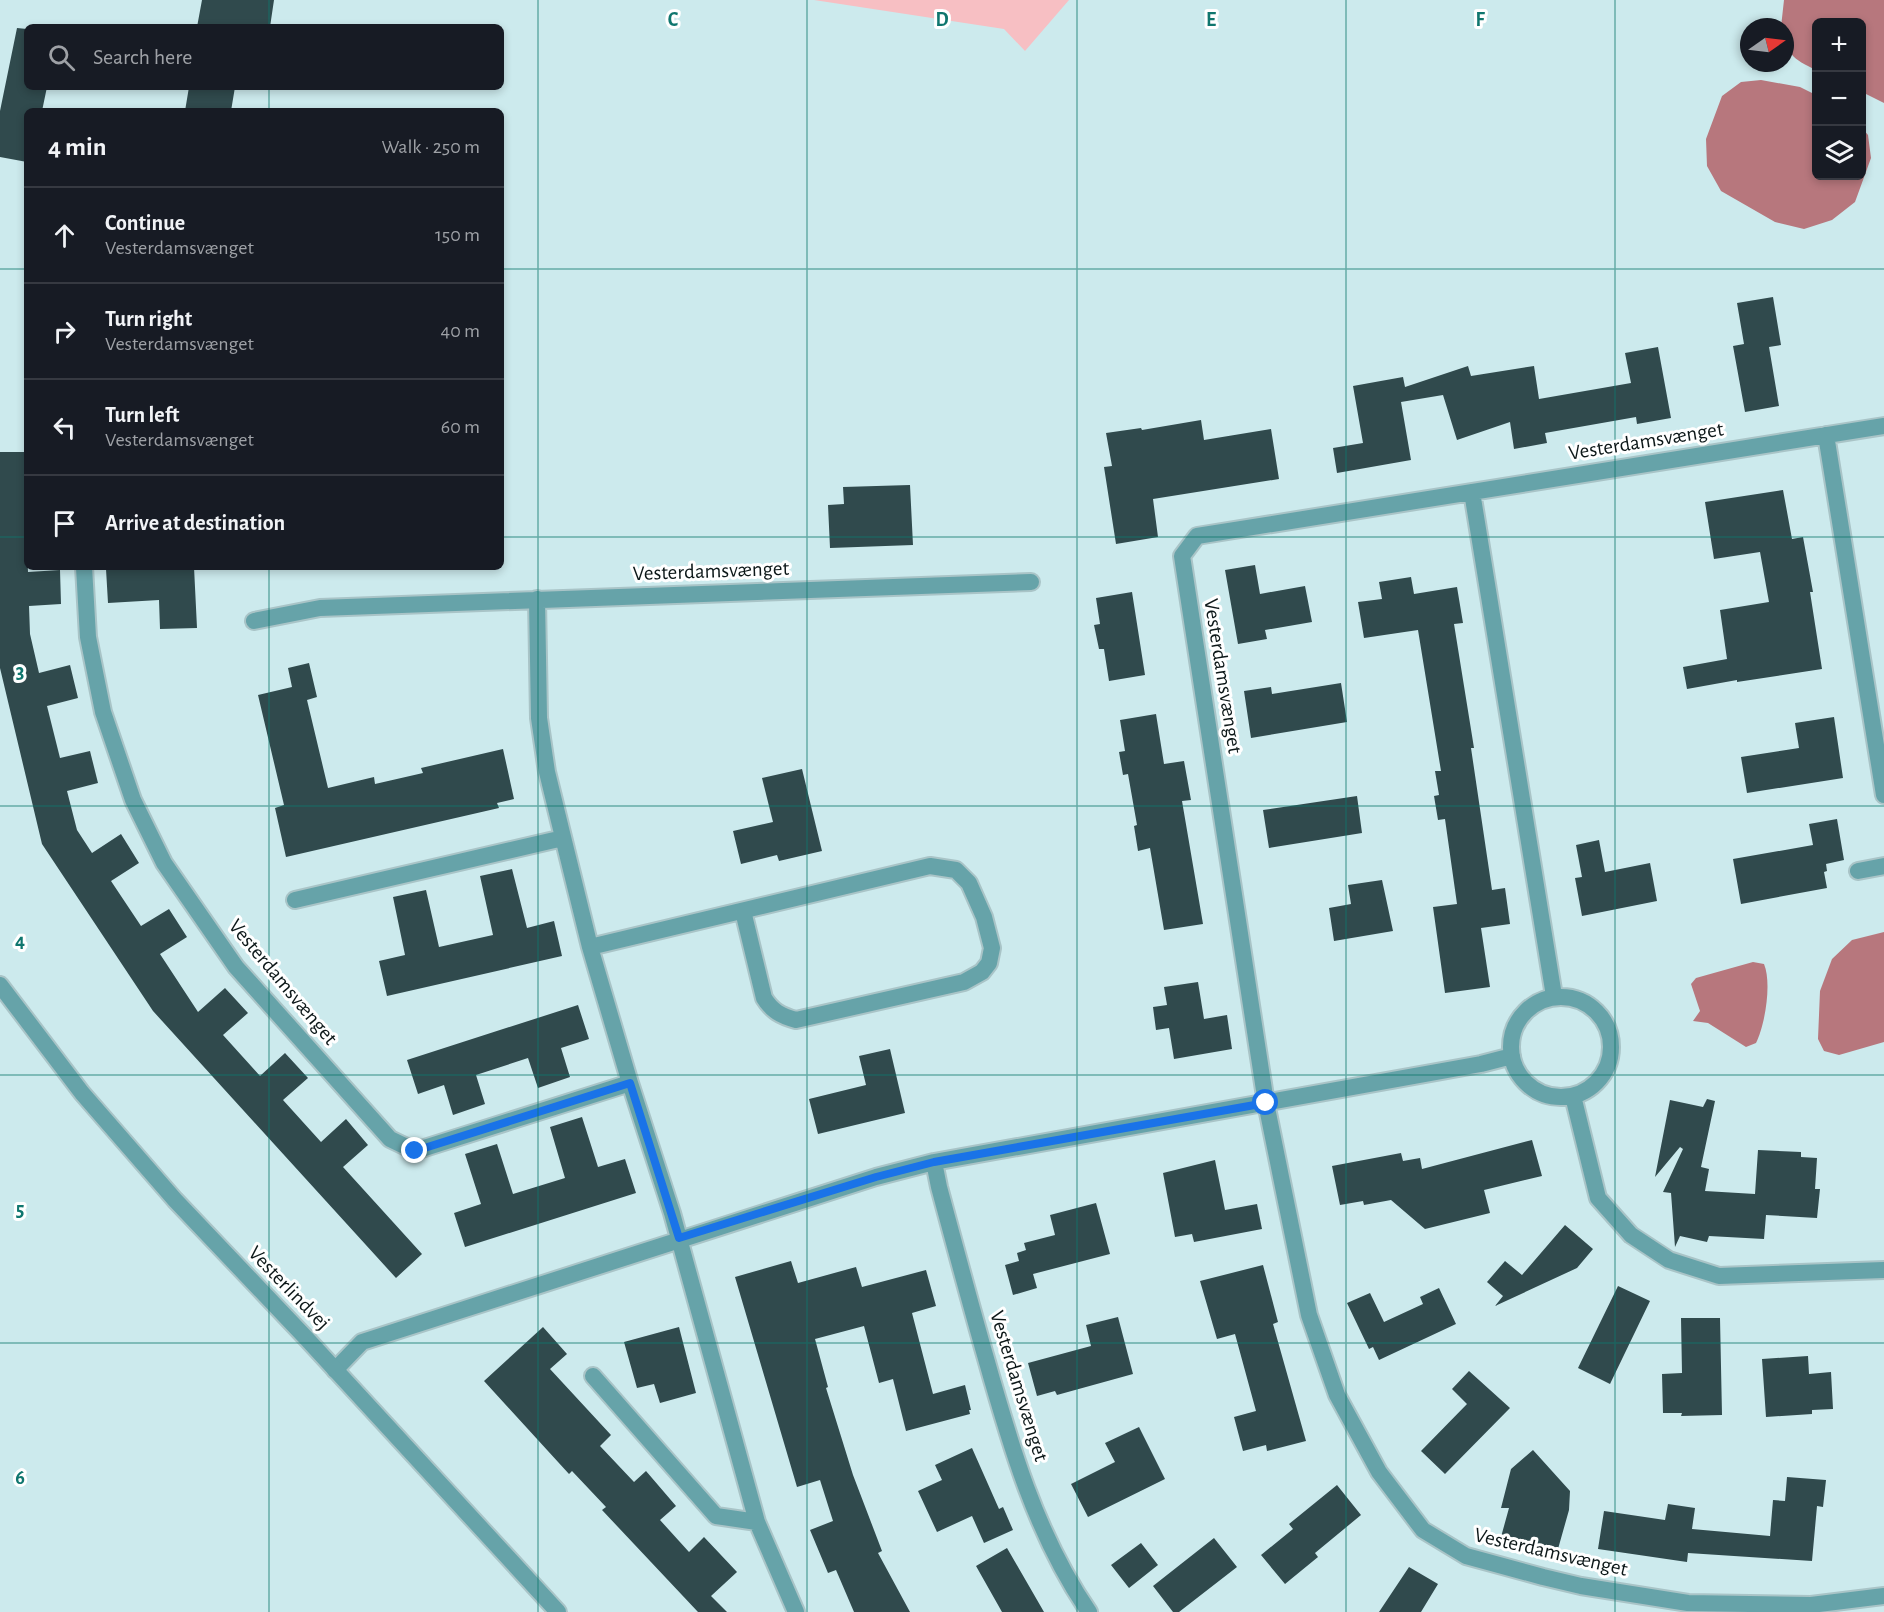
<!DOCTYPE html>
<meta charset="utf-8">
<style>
:root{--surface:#171b24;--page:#242831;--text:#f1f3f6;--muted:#9ea1a6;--line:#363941}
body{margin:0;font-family:"Alegreya Sans",sans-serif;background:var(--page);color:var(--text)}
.controls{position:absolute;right:18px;top:18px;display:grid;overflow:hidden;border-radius:9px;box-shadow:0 3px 9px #0003}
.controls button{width:54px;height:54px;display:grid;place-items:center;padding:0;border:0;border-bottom:2px solid var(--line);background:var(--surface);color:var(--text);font:30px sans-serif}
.compass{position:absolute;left:1740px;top:18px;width:54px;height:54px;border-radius:50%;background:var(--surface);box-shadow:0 3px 9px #0003;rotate:76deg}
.stop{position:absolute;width:18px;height:18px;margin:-14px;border:4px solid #1a73e8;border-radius:50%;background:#fff}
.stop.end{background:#1a73e8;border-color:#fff;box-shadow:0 2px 6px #0008}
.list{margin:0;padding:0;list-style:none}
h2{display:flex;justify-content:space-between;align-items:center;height:78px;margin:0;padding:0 24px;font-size:26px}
h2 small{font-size:20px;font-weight:400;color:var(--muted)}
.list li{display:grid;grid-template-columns:39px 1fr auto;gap:18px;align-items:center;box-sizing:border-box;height:96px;padding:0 24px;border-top:2px solid var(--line)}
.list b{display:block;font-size:22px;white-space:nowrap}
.list p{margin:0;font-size:20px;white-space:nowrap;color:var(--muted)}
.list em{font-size:20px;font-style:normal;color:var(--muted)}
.icon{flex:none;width:33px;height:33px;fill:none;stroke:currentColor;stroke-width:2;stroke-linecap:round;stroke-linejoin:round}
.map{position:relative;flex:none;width:1884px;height:1612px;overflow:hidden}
.search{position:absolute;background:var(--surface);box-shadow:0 3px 9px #0003;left:24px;top:24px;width:480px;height:66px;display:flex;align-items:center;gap:15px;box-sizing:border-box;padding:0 21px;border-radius:9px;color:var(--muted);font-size:22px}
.panel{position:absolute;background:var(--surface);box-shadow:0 3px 9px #0003;left:24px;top:108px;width:480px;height:462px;border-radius:9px}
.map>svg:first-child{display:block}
.green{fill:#f7bfc3}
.water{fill:#b7777d}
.building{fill:#304a4d}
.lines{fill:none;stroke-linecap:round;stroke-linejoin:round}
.minor-casing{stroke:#a9c4c7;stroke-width:20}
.tertiary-casing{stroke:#a9c4c7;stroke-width:20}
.minor{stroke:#66a3a9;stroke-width:16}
.tertiary{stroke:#66a3a9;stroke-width:16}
.route{stroke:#1a73e8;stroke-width:8}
.grid{fill:none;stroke:#0f766e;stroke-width:1.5;stroke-opacity:0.55}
.labels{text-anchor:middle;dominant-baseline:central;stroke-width:6;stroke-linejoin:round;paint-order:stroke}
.street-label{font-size:21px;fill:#0c1718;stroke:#fff}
.grid-label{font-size:20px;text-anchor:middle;font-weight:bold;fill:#0f766e;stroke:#fff;stroke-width:6;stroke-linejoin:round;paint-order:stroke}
</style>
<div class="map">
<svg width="1884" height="1612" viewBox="0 0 1884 1612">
<rect width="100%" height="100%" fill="#cceaed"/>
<!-- green -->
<path class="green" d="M 814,0 L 1069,0 L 1025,51 L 1004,29 Z"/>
<!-- water -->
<path class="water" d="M 1784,0 L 1884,0 L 1884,103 L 1862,92 L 1862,22 L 1816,22 L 1816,70 C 1793,59 1785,54 1785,27 L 1781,27 Z
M 1761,80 L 1800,87 L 1816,95 L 1816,176 L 1862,176 L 1862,128 L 1868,135 L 1871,158 L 1855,202 L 1832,220 L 1804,229 L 1775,222 L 1721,191 L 1707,166 L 1706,139 L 1722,96 L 1741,82 Z
M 1884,932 L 1884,1042 L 1839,1055 L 1824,1051 L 1818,1039 L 1820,991 L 1832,959 L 1852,940 Z
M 1753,962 L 1764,964 C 1772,983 1765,1025 1756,1043 L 1746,1047 L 1708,1023 L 1693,1021 L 1700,1011 L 1691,984 L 1696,978 Z"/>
<!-- building -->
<path class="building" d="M 202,0 L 274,0 L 270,27 L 197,27 Z
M 17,28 L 27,29 L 27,87 L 47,87 L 42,111 L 27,111 L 27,162 L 0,157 L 0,111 Z
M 189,87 L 235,87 L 231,111 L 185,111 Z
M 1773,297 L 1781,345 L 1769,347 L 1779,406 L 1745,412 L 1733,346 L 1744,344 L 1737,303 Z
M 1658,347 L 1671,418 L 1637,424 L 1636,417 L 1545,433 L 1547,443 L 1514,449 L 1510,422 L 1457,440 L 1443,395 L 1401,402 L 1411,460 L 1337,473 L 1333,448 L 1363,443 L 1353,386 L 1403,377 L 1405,387 L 1468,366 L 1471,376 L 1534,366 L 1539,399 L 1631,383 L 1625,353 Z
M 1201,420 L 1204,440 L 1271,429 L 1279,479 L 1153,499 L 1158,537 L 1116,544 L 1104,467 L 1112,466 L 1106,433 L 1141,428 L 1142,430 Z
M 0,452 L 24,452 L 28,572 L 60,570 L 61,604 L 29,606 L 30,634 L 39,673 L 70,665 L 78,698 L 47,706 L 60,758 L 90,751 L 98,783 L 67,791 L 77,830 L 92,853 L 121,834 L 139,863 L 111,881 L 141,926 L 169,909 L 187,937 L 160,954 L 198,1012 L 225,988 L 248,1013 L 223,1035 L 260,1076 L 285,1053 L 308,1078 L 283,1100 L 321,1142 L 346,1119 L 368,1145 L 343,1167 L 422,1254 L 396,1278 L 153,1011 L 42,844 L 0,668 Z
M 910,485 L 913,545 L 830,548 L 828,505 L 844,504 L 843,487 Z
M 1783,490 L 1792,539 L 1803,537 L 1813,592 L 1810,592 L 1822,669 L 1737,682 L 1737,680 L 1687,689 L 1683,667 L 1727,659 L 1720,610 L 1769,602 L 1760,552 L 1714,559 L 1705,502 Z
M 1255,565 L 1260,594 L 1305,586 L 1312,622 L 1265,630 L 1267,639 L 1238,644 L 1225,570 Z
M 144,567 L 194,567 L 197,628 L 160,629 L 159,600 L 108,603 L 106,569 Z
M 1411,577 L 1414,594 L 1457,587 L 1463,623 L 1454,624 L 1474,748 L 1471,748 L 1492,890 L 1505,888 L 1510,924 L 1481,928 L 1490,987 L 1445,993 L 1433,907 L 1457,904 L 1445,819 L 1438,820 L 1434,796 L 1439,795 L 1435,771 L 1441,771 L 1418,630 L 1364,638 L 1358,602 L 1382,599 L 1379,582 Z
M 1132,592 L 1145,675 L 1109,681 L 1104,649 L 1099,649 L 1094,625 L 1100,624 L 1096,598 Z
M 309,663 L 317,697 L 307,700 L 328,788 L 374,777 L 375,784 L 423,773 L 421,768 L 503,749 L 514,799 L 497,803 L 499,808 L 286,857 L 275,808 L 284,805 L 258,695 L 292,687 L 288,668 Z
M 1341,683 L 1347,722 L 1251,738 L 1244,691 L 1271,687 L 1272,694 Z
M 1156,714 L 1164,764 L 1184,761 L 1191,800 L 1182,801 L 1203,924 L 1164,930 L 1150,848 L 1138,851 L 1134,826 L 1137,825 L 1128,774 L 1123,775 L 1119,752 L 1125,751 L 1120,720 Z
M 1834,717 L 1843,778 L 1747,793 L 1741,757 L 1799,748 L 1795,723 Z
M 802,769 L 822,851 L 779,861 L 777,855 L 741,864 L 733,831 L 773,822 L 762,778 Z
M 1357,796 L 1362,833 L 1269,848 L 1263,810 Z
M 1837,819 L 1844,860 L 1826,864 L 1827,871 L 1824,872 L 1827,888 L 1741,904 L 1733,859 L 1813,845 L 1809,824 Z
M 1599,840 L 1605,872 L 1650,863 L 1657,901 L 1582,916 L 1575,878 L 1582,877 L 1576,845 Z
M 512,869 L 527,928 L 554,921 L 562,956 L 387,996 L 379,961 L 405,955 L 393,897 L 426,890 L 439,947 L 493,935 L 480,876 Z
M 1382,880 L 1393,931 L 1334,941 L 1329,908 L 1351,904 L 1348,885 Z
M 1198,982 L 1204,1019 L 1227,1015 L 1232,1049 L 1174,1059 L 1169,1028 L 1156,1030 L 1153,1007 L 1167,1005 L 1164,987 Z
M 578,1005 L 589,1039 L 561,1048 L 570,1077 L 538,1088 L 528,1058 L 476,1075 L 485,1104 L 453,1115 L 444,1085 L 418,1094 L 407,1060 Z
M 890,1049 L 905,1113 L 818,1134 L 809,1099 L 866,1085 L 859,1056 Z
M 1707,1099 L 1715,1101 L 1701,1167 L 1709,1169 L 1705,1191 L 1755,1194 L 1758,1150 L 1801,1152 L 1801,1157 L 1817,1158 L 1815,1189 L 1820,1189 L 1817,1218 L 1766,1215 L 1764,1239 L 1709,1236 L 1707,1242 L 1680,1236 L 1675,1247 L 1671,1193 L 1663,1192 L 1683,1149 L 1680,1147 L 1655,1177 L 1670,1100 L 1703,1107 Z
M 582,1117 L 598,1167 L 625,1159 L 636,1193 L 465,1247 L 454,1213 L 481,1204 L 465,1154 L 497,1144 L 513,1194 L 565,1178 L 550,1127 Z
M 1532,1140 L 1542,1176 L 1484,1190 L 1490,1213 L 1425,1229 L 1391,1200 L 1364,1205 L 1363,1201 L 1340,1205 L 1332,1166 L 1401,1153 L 1403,1161 L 1420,1158 L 1422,1169 Z
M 1215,1160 L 1225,1210 L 1257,1204 L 1262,1229 L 1194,1242 L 1192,1234 L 1175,1237 L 1163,1173 Z
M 1096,1203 L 1110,1254 L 1033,1274 L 1037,1288 L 1013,1295 L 1005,1265 L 1019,1261 L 1017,1253 L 1026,1250 L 1024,1243 L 1055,1235 L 1050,1215 Z
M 1565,1225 L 1593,1249 L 1577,1268 L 1495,1306 L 1503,1296 L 1487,1282 L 1505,1261 L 1522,1275 Z
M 791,1261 L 798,1283 L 856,1267 L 862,1287 L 926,1270 L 936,1306 L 912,1313 L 933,1394 L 965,1385 L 971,1410 L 969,1410 L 970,1414 L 906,1431 L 893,1379 L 879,1383 L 864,1326 L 815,1339 L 828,1387 L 826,1388 L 853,1475 L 882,1551 L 878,1553 L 910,1612 L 854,1612 L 836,1570 L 828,1573 L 810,1530 L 833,1521 L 820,1480 L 797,1487 L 735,1277 Z
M 1263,1265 L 1278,1322 L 1273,1324 L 1306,1441 L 1267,1451 L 1266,1445 L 1243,1451 L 1234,1417 L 1256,1411 L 1235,1334 L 1217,1339 L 1200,1281 Z
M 1618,1286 L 1650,1301 L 1610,1384 L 1578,1368 Z
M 1439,1288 L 1456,1324 L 1379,1360 L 1373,1347 L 1369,1349 L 1347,1303 L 1370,1293 L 1384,1322 L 1423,1304 L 1420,1297 Z
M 1118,1317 L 1133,1374 L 1057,1395 L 1055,1391 L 1037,1396 L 1028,1363 L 1091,1346 L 1086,1325 Z
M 1681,1318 L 1720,1318 L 1722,1415 L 1681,1416 L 1682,1413 L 1663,1413 L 1662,1374 L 1682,1373 Z
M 543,1327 L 567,1354 L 550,1369 L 611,1435 L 600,1446 L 634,1482 L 646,1471 L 676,1506 L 660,1520 L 689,1552 L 704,1537 L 737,1572 L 711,1596 L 727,1612 L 698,1612 L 602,1510 L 606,1507 L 572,1471 L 569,1474 L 484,1381 Z
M 679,1327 L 696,1393 L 660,1403 L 654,1384 L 637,1388 L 624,1342 Z
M 1808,1356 L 1809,1374 L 1831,1372 L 1833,1409 L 1812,1410 L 1812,1414 L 1766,1417 L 1762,1359 Z
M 1469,1371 L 1510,1408 L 1445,1474 L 1421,1451 L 1467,1404 L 1452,1389 Z
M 1139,1427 L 1165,1479 L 1088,1517 L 1071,1484 L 1115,1462 L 1105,1443 Z
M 972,1448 L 999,1509 L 1003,1507 L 1013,1530 L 984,1543 L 972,1516 L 937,1532 L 918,1491 L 942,1480 L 935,1465 Z
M 1533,1450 L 1570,1491 L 1569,1510 L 1558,1549 L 1501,1537 L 1509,1508 L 1501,1508 L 1511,1469 Z
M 1787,1477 L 1826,1480 L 1823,1507 L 1817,1506 L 1812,1561 L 1688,1553 L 1687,1562 L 1598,1549 L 1604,1511 L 1665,1520 L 1668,1504 L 1695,1508 L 1692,1529 L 1770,1536 L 1773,1500 L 1785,1501 Z
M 1337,1485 L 1361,1515 L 1315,1553 L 1318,1557 L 1285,1584 L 1261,1555 L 1293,1529 L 1289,1524 Z
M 1214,1538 L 1237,1567 L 1179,1612 L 1173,1612 L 1153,1586 Z
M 1141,1543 L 1158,1565 L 1129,1588 L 1111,1565 Z
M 1007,1548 L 1044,1612 L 1002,1612 L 976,1566 Z
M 1409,1567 L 1438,1584 L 1421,1612 L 1379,1612 Z"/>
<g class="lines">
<defs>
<path id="minor" d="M 1884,426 L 1197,536 L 1182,556 L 1266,1103 L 1309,1315 L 1337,1395 L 1379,1472 L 1423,1530 L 1466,1556 L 1543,1577 L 1581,1586 L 1688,1603 L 1811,1605 L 1884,1596
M 1826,435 L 1884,795
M 1472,492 L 1554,996
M 84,567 L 88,637 L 103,712 L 133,800 L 164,863 L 236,967 L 390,1139 L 415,1151 L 630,1083
M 537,599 L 539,718 L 547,772 L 590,947 L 630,1083 L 672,1213 L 757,1522 L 796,1612
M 254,621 L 320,608 L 1031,582
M 1858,871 L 1884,866
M 295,900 L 563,838
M 590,947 L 930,866 L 956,870 L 969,883 L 984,917 L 992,948 L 989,963 L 982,972 L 964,982 L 796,1020 C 781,1016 772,1011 764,998 L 743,911
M1511 1047a50 50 0 1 1 100 0a50 50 0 1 1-100 0Z
M 1573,1096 L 1598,1198 L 1631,1235 L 1669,1260 L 1719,1276 L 1884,1270
M 934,1162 L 939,1187 C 954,1243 969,1299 985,1355 C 1010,1444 1036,1535 1089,1612
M 335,1370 L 362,1342 L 876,1177 L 934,1162 L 1481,1064 L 1512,1056
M 593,1376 L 716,1516 L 757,1522"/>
<path id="tertiary" d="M 0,985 L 82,1093 L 175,1200 L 307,1339 L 558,1612"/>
</defs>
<!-- minor casing -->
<use href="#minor" class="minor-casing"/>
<!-- tertiary casing -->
<use href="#tertiary" class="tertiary-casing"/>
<!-- minor -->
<use href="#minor" class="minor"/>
<!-- tertiary -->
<use href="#tertiary" class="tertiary"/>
</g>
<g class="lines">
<!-- route -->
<path class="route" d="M 415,1151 L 630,1083 L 679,1238 L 876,1177 L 934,1162 L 1266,1103"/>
</g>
<!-- grid -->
<path class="grid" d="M 269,0 L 269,27M 538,0 L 538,1612M 807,0 L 807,1612M 1077,0 L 1077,1612M 1346,0 L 1346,1612M 1615,0 L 1615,1612M 269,87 L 269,111M 0,269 L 27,269M 501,269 L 1884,269M 0,537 L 27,537M 501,537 L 1884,537M 269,567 L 269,1612M 0,806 L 1884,806M 0,1075 L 1884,1075M 0,1343 L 1884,1343"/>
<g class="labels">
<!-- street labels -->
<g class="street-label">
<text transform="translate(1646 441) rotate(-9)">Vesterdamsvænget</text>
<text transform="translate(711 571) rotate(-2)">Vesterdamsvænget</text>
<text transform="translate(1223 676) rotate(81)">Vesterdamsvænget</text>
<text transform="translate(283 982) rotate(50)">Vesterdamsvænget</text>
<text transform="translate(289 1288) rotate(46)">Vesterlindvej</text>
<text transform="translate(1019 1386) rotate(73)">Vesterdamsvænget</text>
<text transform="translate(1551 1552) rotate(13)">Vesterdamsvænget</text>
</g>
</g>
<g class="grid-label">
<text x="673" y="26">C</text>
<text x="942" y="26">D</text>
<text x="1211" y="26">E</text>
<text x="1480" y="26">F</text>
<text x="20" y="678">3</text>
<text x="20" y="947">4</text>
<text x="20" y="1216">5</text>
<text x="20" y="1484">6</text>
</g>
</svg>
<div class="controls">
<button>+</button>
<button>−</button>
<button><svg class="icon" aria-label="layers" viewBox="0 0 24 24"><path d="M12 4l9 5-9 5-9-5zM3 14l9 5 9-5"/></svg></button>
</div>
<svg class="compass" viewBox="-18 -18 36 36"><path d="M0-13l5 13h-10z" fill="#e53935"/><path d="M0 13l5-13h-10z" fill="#9ea1a6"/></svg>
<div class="stop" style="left:1266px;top:1103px"></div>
<div class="stop end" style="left:415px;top:1151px"></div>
<div class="search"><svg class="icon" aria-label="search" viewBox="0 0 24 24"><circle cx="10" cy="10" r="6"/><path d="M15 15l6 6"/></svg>Search here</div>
<section class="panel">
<h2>4 min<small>Walk · 250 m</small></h2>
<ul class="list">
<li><svg class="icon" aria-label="ahead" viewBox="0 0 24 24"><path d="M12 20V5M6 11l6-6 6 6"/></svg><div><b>Continue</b><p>Vesterdamsvænget</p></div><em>150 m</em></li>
<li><svg class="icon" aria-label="right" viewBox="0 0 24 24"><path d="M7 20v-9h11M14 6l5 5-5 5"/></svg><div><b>Turn right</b><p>Vesterdamsvænget</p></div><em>40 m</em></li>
<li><svg class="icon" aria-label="left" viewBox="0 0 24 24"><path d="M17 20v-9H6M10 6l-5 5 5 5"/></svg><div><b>Turn left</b><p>Vesterdamsvænget</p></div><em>60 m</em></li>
<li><svg class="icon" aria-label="arrive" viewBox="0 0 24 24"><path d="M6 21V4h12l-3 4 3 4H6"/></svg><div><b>Arrive at destination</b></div></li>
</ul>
</section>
</div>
